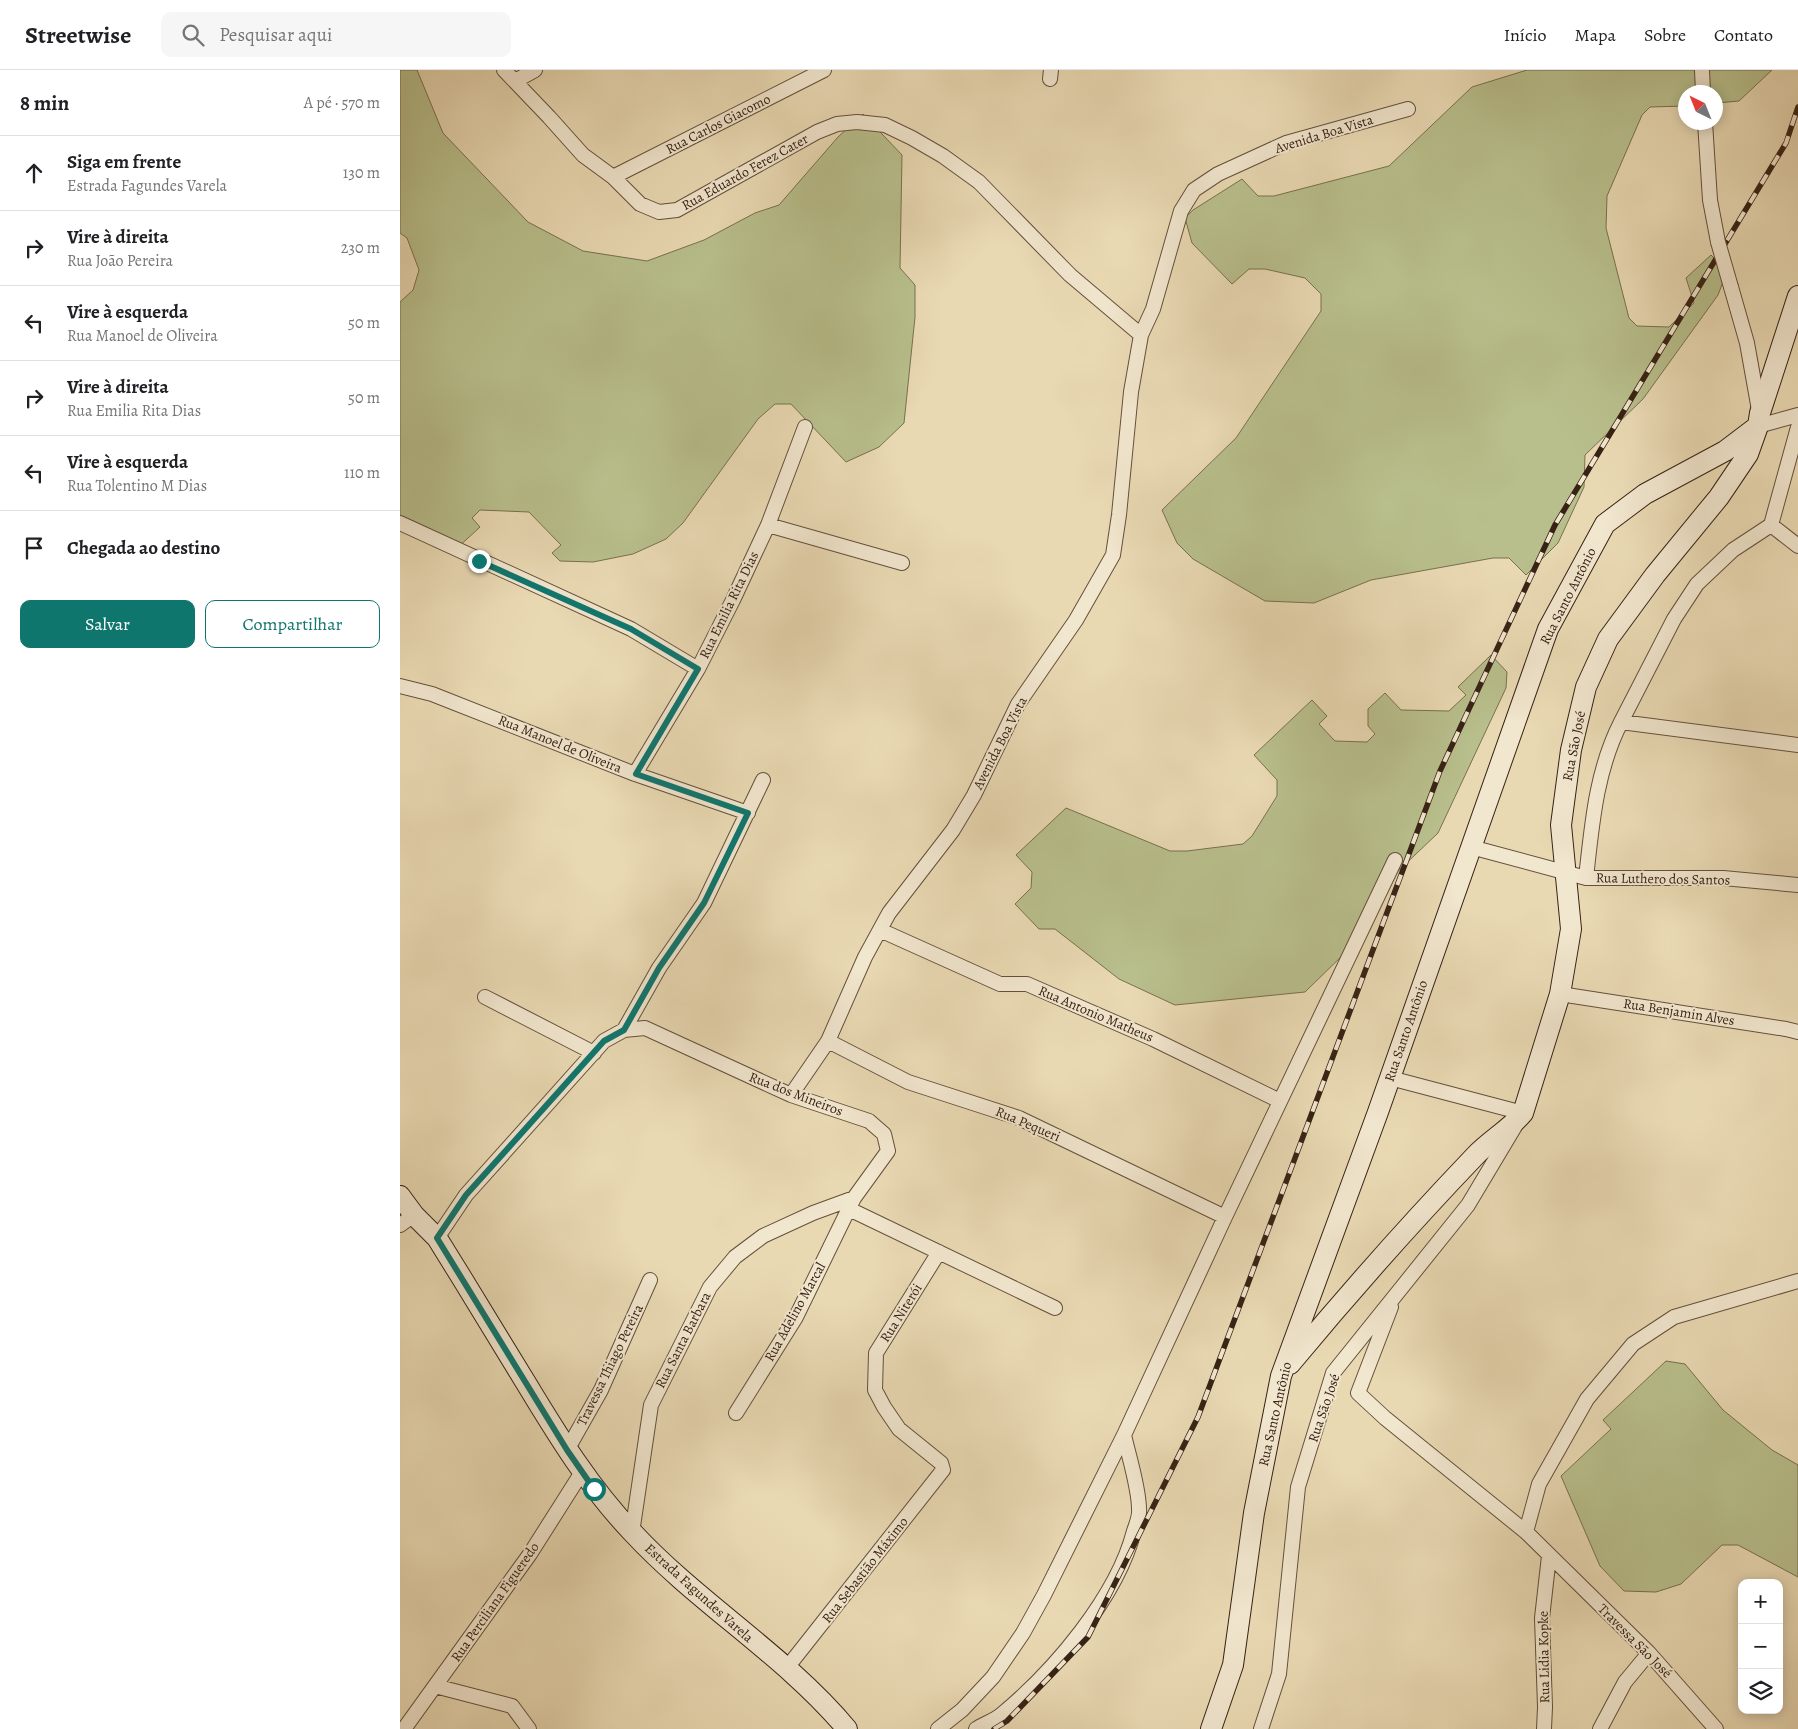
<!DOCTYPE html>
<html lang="pt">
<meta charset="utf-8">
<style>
:root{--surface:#fff;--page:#f6f6f6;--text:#202124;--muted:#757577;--line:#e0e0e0;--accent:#0f766e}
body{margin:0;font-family:Alegreya,serif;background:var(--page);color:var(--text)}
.controls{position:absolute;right:15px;bottom:15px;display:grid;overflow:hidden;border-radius:10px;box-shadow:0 2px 12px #0003}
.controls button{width:45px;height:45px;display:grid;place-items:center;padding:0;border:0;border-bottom:1px solid var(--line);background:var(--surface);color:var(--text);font:25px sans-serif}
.compass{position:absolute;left:1278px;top:15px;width:45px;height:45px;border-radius:50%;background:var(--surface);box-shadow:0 2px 12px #0003;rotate:317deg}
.stop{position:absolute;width:15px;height:15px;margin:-11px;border:4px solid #0f766e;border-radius:50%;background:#fff}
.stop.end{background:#0f766e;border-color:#fff;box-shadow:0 1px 5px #0008}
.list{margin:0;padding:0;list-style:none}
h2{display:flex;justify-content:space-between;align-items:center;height:65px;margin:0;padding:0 20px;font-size:21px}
h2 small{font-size:16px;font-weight:400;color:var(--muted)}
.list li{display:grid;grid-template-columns:32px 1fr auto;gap:15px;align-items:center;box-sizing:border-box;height:75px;padding:0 20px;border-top:1px solid var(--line)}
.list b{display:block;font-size:19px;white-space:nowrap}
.list p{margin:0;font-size:16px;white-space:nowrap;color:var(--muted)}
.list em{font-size:16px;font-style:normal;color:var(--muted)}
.actions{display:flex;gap:10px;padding:15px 20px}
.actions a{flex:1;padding:11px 0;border:1px solid var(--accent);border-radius:10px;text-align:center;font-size:18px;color:var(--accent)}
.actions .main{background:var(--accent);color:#fff}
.icon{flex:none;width:28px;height:28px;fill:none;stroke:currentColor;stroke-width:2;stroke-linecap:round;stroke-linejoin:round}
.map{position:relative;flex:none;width:1398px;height:1659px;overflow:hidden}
header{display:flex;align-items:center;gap:30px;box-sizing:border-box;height:70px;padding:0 25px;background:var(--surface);border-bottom:1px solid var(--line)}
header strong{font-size:24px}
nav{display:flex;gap:28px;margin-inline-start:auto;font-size:18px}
.search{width:350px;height:45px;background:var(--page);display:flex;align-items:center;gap:12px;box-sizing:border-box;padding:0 18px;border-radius:10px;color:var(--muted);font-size:19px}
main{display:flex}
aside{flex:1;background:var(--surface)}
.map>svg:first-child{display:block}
.green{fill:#b8bf8c;stroke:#787050}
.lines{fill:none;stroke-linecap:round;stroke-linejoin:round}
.street-casing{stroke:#64503c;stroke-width:16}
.secondary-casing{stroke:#372215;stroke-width:22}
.street{stroke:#f1e6ce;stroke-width:14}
.secondary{stroke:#f1e6ce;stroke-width:20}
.rail-casing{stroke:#372215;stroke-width:5.5}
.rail{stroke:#f1e6ce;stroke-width:4;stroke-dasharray:11;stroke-linecap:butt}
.street-bridge-casing{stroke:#64503c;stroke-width:16;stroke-linecap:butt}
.street-bridge{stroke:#f1e6ce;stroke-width:14}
.route{stroke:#0f766e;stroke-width:6}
.labels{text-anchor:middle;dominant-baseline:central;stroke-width:4;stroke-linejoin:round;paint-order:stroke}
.street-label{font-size:14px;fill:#372215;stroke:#f1e6ce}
</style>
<header>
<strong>Streetwise</strong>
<div class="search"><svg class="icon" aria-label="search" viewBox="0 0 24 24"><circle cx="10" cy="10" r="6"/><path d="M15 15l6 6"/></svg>Pesquisar aqui</div>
<nav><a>Início</a><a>Mapa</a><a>Sobre</a><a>Contato</a></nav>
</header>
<main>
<aside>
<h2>8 min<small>A pé · 570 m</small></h2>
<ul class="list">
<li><svg class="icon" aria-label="ahead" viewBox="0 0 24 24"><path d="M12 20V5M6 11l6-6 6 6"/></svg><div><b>Siga em frente</b><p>Estrada Fagundes Varela</p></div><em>130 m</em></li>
<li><svg class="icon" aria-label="right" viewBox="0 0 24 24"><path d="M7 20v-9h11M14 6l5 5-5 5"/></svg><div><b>Vire à direita</b><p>Rua João Pereira</p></div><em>230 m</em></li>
<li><svg class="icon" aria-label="left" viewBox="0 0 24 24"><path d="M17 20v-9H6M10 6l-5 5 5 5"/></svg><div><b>Vire à esquerda</b><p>Rua Manoel de Oliveira</p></div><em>50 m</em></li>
<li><svg class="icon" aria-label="right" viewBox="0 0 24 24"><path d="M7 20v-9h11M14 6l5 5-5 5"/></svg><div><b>Vire à direita</b><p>Rua Emilia Rita Dias</p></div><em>50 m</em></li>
<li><svg class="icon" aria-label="left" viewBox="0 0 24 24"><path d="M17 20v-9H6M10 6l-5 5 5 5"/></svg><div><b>Vire à esquerda</b><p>Rua Tolentino M Dias</p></div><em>110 m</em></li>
<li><svg class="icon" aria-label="arrive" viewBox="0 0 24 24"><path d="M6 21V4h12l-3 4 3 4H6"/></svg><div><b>Chegada ao destino</b></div></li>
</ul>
<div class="actions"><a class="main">Salvar</a><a>Compartilhar</a></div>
</aside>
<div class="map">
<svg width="1398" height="1659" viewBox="0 0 1398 1659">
<rect width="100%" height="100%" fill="#e9d9b3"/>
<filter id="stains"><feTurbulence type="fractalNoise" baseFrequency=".004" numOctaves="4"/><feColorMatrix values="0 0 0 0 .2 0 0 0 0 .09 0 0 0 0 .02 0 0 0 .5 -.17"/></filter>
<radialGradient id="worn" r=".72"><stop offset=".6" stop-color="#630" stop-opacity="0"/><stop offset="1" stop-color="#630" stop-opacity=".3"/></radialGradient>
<!-- green -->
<path class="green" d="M 0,0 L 17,0 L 43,63 L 128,152 L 183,181 L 247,191 L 304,170 L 355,143 L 379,135 L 438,67 L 463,44 L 502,85 L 500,198 L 515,215 L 515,247 L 504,353 L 479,377 L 446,392 L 391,334 L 375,334 L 358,349 L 283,453 L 266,469 L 233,484 L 193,492 L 160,491 L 152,483 L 161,475 L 129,442 L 80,440 L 72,448 L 80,457 L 55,480 L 0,448 L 0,232 L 13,220 L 19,200 L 7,168 L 0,163 Z
M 1127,0 L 1372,0 L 1339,31 L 1316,33 L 1316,22 L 1286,22 L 1285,36 L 1250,37 L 1242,45 L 1207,126 L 1206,158 L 1229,248 L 1237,256 L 1269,257 L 1294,233 L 1286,208 L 1311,185 L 1327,201 L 1318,225 L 1243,329 L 1185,385 L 1184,417 L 1158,473 L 1126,505 L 1109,488 L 1093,488 L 971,510 L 914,533 L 865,531 L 793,489 L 777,473 L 762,440 L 836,368 L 921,241 L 921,224 L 905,208 L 865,199 L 849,199 L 832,214 L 792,173 L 785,148 L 793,140 L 842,109 L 858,126 L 874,126 L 989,96 L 1072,17 Z
M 1091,585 L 1107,602 L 1106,618 L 1038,763 L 972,826 L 946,882 L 905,922 L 775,935 L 719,909 L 655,859 L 639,859 L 615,834 L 631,818 L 632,802 L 616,785 L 666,738 L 770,781 L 787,781 L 843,774 L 852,766 L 877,726 L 877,710 L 854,685 L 912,630 L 927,646 L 919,654 L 935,671 L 967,672 L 975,664 L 968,656 L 968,639 L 985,623 L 1001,640 L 1049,641 L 1066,625 L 1058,617 Z
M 1266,1291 L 1285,1294 L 1323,1340 L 1372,1380 L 1398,1395 L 1398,1507 L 1338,1475 L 1322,1475 L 1281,1514 L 1256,1522 L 1224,1521 L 1200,1496 L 1161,1406 L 1211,1359 L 1203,1350 Z"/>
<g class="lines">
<defs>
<path id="street" d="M 104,0 L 149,47 L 183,85 L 213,107 L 240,134 L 259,142 L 277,140 L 417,62 L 437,54 L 457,52 L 485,55 L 512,68 L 543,86 L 579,112 L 670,205 L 741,265
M 1302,0 L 1303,22
M 650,9 L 651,0
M 115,11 L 135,0
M 1305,52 L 1310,130 L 1318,172
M 213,107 L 424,0
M 1331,217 L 1347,273 L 1359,340
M 1358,356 L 1398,345
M 1398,357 L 1371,455 L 1398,476
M 0,453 L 231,559 L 298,599
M 368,455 L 502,493
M 0,616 L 32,624 L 235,704 L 348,743
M 1221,652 L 1274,549 L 1297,514 L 1333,480 L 1371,455
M 235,704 L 298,599 L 333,530 L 368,455 L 405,357
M 1071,777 L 1186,808 L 1323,808 L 1398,815
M 1186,808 C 1192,754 1196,701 1221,652 L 1398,675
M 480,860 L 600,914 L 627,914 L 753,969 L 880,1031
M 1160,924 L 1386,959 L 1398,962
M 85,927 L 194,983
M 224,960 L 245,958 L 391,1025 L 469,1051 L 484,1064 L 488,1081 L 454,1128 L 396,1247 L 336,1343
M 428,971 L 508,1012 L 619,1048 L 825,1147
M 391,1025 L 428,971 L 465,887 L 489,843 L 553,760 L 574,725 L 618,634 L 676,550 L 713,485 L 719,445 L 731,322 L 741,265 L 753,239 L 781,141 L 794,120 L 818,104 L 886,73 L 1008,39
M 449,1139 L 655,1238
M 0,1155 L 14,1145
M 37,1168 L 66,1125 L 204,971 L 224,960 L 259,898 L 304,833 L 363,710
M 991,1237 L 958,1323 L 985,1348 L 1126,1462
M 167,1380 L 201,1320 L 250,1210
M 232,1463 L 251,1335 L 310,1217 L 335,1187 L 363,1166 L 413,1143 L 454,1128
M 386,1599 L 543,1400 L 541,1393 L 499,1359 L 484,1337 L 475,1320 L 476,1283 L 539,1182
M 35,1616 L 112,1636 L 129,1659
M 4,1659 L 130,1484 L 182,1402
M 538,1659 L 562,1640 L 593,1607 L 623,1563 L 644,1525 L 724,1365 L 825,1147 L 995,790
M 576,1659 C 584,1654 595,1650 602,1644 C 654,1601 717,1527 734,1461 C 736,1455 740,1446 739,1439 C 739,1418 729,1387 724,1365
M 861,1659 L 879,1604 L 898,1417 L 933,1303 L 1068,1135 L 1123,1043 L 990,1008
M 1144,1659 L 1145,1637 L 1142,1548 L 1149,1486
M 1200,1659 L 1225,1612 L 1249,1583
M 1316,1659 L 1249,1583 L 1126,1462 L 1139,1414 L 1187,1329 L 1233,1274 L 1274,1247 L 1398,1211"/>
<path id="secondary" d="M 0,1126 L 14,1145 L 37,1168 C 67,1216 96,1264 126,1313 C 158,1366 190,1418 233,1463 C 299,1534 385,1585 447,1659
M 890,1294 C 949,1223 1011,1153 1075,1086 C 1090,1070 1109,1060 1123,1043 L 1160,924 L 1171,859 L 1161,755 L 1171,680 L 1186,617 L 1208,569 L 1255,505 L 1319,427 L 1348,384 L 1358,356 L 1360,343 L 1398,226
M 811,1659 L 833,1595 L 854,1443 L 881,1306 L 978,1042 L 1148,559 L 1205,454 L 1245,424 L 1325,381 L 1358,356"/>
</defs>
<!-- street casing -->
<use href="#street" class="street-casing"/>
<!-- secondary casing -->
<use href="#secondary" class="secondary-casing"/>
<!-- street -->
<use href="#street" class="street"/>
<!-- secondary -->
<use href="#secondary" class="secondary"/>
<defs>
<path id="rail" d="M 594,1659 L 607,1651 L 688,1567 L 798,1347 L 1040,701 L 1155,455 L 1386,73 L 1398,37"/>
</defs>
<!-- rail casing -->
<use href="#rail" class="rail-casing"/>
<!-- rail -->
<use href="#rail" class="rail"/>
<defs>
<path id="street-bridge" d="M 1318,172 L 1331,217"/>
</defs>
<!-- street-bridge casing -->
<use href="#street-bridge" class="street-bridge-casing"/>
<!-- street-bridge -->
<use href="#street-bridge" class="street-bridge"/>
</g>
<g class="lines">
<!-- route -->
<path class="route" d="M 79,491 L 231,559 L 298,599 L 236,704 L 348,743 L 304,833 L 259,898 L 224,960 L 204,971 L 66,1125 L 37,1168 L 167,1380 L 194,1419"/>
</g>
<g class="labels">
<!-- street labels -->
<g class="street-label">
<text transform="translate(318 54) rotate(-27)">Rua Carlos Giacomo</text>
<text transform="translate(924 64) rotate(-17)">Avenida Boa Vista</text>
<text transform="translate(345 102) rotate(-29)">Rua Eduardo Ferez Cater</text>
<text transform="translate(1168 526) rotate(-63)">Rua Santo Antônio</text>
<text transform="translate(329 535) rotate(-64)">Rua Emilia Rita Dias</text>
<text transform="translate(600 673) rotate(-63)">Avenida Boa Vista</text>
<text transform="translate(160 674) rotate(22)">Rua Manoel de Oliveira</text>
<text transform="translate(1174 676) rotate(-79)">Rua São José</text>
<text transform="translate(1263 809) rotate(1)">Rua Luthero dos Santos</text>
<text transform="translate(1279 942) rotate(9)">Rua Benjamin Alves</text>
<text transform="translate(696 944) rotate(23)">Rua Antonio Matheus</text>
<text transform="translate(1006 961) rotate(-71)">Rua Santo Antônio</text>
<text transform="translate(396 1024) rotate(21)">Rua dos Mineiros</text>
<text transform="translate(628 1054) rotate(23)">Rua Pequeri</text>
<text transform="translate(395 1242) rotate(-61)">Rua Adelino Marcal</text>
<text transform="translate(501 1243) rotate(-58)">Rua Niterói</text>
<text transform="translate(283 1270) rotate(-63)">Rua Santa Barbara</text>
<text transform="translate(210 1295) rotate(-64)">Travessa Thiago Pereira</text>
<text transform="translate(924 1338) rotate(-71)">Rua São José</text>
<text transform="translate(875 1344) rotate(-77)">Rua Santo Antônio</text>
<text transform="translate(465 1500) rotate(-52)">Rua Sebastião Máximo</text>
<text transform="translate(299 1523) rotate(42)">Estrada Fagundes Varela</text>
<text transform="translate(95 1532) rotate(-55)">Rua Perciliana Figueredo</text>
<text transform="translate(1235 1571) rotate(45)">Travessa São José</text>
<text transform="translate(1144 1587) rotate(-91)">Rua Lidia Kopke</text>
</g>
</g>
<rect width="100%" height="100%" filter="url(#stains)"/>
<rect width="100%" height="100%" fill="url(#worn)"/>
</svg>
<div class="controls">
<button>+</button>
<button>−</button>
<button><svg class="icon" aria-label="layers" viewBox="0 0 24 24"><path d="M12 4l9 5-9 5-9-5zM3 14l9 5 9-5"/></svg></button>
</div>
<svg class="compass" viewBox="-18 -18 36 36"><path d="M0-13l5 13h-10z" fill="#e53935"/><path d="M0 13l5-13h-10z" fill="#757577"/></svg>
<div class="stop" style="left:194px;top:1419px"></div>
<div class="stop end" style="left:79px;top:491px"></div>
</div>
</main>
